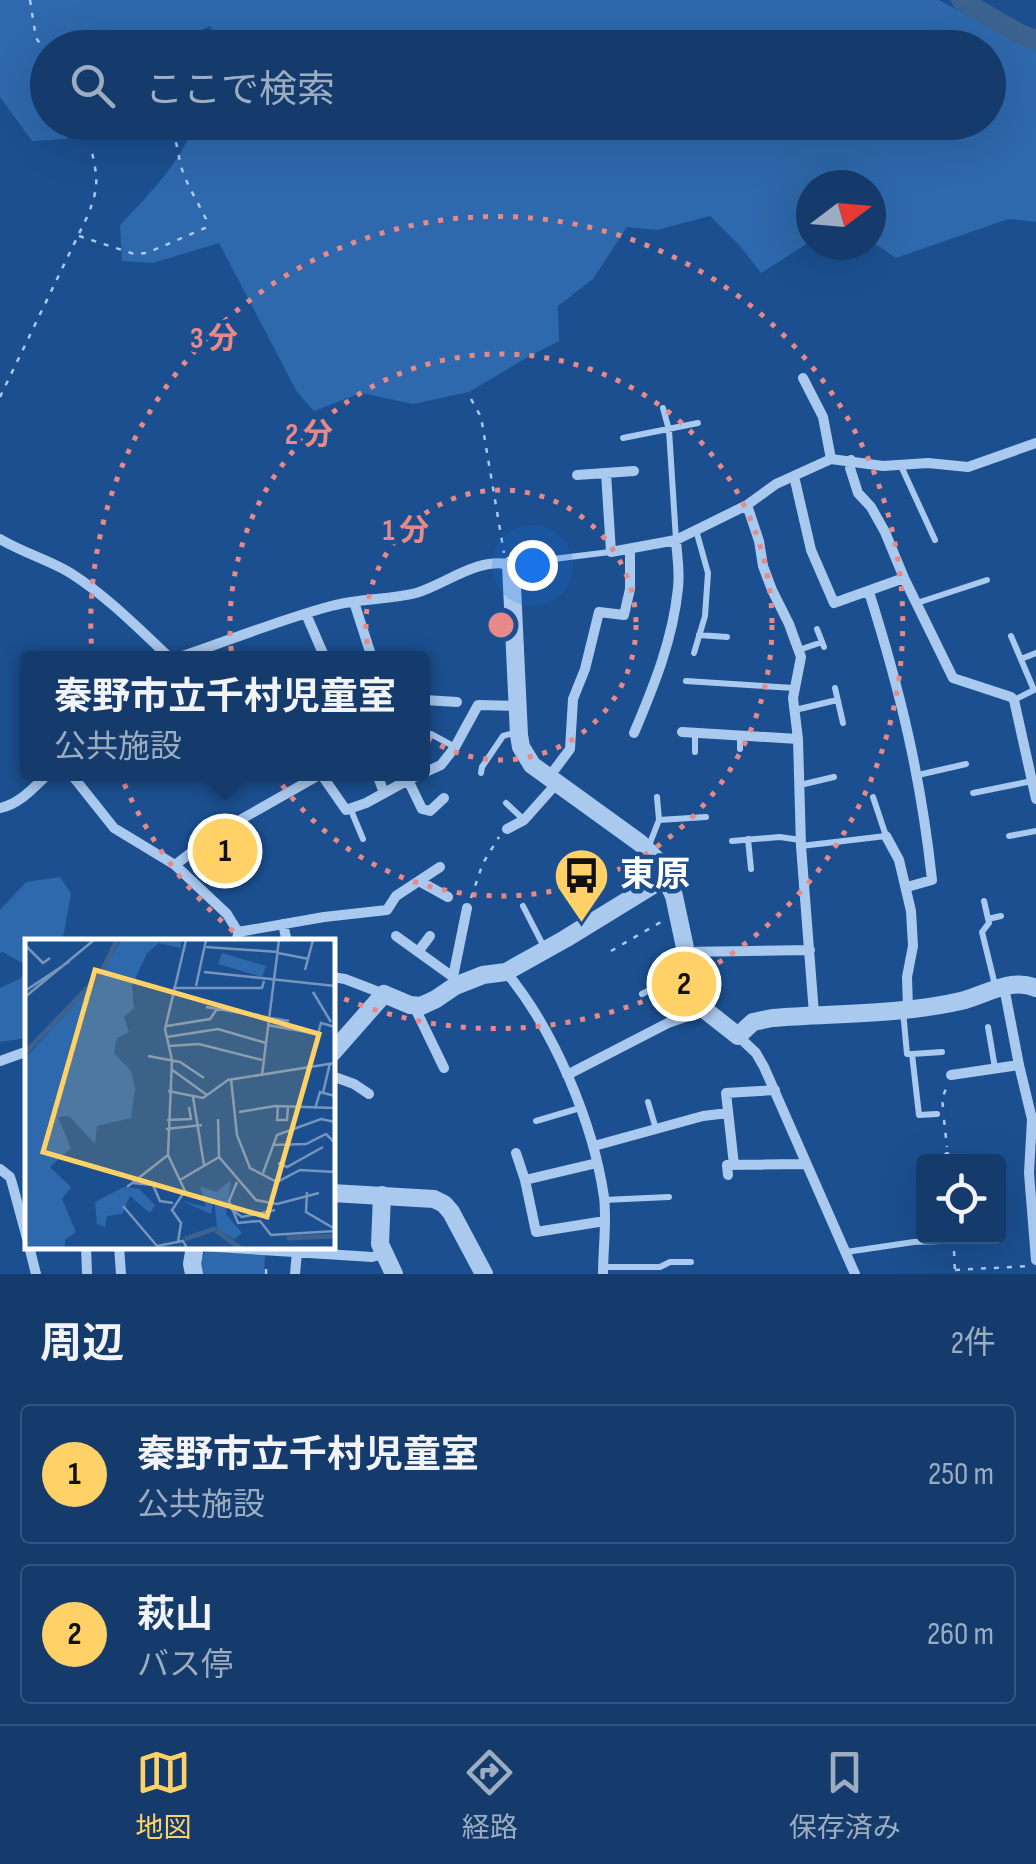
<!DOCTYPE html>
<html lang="ja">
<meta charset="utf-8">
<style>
:root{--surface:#143b6b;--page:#1d4271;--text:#f1f3f6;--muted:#9dadc1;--line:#33557e;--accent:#ffd166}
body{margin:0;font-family:"Sofia Sans Condensed","Noto Sans JP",sans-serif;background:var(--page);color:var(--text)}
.controls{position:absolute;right:30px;bottom:30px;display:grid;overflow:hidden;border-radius:10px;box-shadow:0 10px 40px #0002}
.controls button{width:90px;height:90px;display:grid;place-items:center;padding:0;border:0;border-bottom:2px solid var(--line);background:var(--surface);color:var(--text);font:50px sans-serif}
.compass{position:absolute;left:796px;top:170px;width:90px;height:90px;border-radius:50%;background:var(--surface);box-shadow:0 10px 40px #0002;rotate:74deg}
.you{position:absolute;left:532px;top:565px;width:35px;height:35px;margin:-25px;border:8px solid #fff;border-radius:50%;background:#1a73e8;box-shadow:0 0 0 15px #1a73e833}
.badge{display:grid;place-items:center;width:65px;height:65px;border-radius:50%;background:var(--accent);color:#111;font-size:32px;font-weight:700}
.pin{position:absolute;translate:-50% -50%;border:5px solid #fff;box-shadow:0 2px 10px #0006}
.popup{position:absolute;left:20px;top:651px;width:410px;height:130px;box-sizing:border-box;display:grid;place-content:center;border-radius:10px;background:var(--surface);filter:drop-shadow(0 2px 8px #0005);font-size:32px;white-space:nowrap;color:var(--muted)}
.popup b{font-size:38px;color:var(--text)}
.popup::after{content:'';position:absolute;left:50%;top:100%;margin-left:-20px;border:20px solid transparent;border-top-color:var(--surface)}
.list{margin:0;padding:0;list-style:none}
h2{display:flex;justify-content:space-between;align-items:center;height:130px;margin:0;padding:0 40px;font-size:42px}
h2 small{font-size:32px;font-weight:400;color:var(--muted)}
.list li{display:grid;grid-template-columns:65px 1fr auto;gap:30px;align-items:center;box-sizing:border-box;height:140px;margin:0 20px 20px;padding:0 20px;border:2px solid var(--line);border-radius:10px}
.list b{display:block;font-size:38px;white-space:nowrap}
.list p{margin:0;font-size:32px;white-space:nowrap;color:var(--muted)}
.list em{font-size:32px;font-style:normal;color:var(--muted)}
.icon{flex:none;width:55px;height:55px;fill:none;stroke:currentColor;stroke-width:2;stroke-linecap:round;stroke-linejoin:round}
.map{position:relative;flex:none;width:1036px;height:1274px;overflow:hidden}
.search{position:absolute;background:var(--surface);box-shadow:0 10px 40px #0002;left:30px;right:30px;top:30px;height:110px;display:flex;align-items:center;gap:25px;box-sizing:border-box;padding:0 35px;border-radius:55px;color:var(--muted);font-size:38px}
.sheet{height:450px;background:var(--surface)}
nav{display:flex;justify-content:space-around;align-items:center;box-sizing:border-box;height:140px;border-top:2px solid var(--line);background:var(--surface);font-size:28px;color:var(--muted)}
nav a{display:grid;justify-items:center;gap:5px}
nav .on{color:var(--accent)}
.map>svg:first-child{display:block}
.green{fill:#2e69ad}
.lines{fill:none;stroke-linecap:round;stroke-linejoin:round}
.river{stroke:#3c6290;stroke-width:20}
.path{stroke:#a9c9ee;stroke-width:2.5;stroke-dasharray:5 8;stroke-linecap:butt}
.service{stroke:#a9c9ee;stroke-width:6}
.minor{stroke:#a9c9ee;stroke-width:10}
.tertiary{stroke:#a9c9ee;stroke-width:18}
.ring{fill:none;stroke:#e88989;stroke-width:5;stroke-dasharray:5 10}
.labels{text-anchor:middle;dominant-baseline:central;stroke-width:9;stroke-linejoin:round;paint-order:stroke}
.poi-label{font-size:35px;font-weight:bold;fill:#fff;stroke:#1b4f8f;text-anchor:start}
.inset-river{fill:none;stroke:#3c6290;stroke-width:5}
.inset-road{fill:none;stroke:#7695bc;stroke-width:2.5}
.view{fill:#ffd166;fill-opacity:0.15;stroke:#ffd166;stroke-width:5}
.inset-edge{fill:none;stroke:#fff;stroke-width:5}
.centre{fill:#e88989;stroke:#1b4f8f;stroke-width:5}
.ring-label{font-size:30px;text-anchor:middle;font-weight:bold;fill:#e88989;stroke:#1b4f8f;stroke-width:9;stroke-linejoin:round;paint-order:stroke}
</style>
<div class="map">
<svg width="1036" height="1274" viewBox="0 0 1036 1274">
<rect width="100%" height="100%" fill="#1b4f8f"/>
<!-- green -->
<path class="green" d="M 0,0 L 939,0 L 995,30 L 1036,46 L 1036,222 L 1008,219 L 896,258 L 871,241 L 871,185 L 811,185 L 811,241 L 761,273 L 740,246 L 710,216 L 657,230 L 627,227 L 593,279 L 558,306 L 559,341 L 526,358 L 469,392 L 413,404 L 361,393 L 314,411 L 297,392 L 219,243 L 153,263 L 122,261 L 120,225 C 149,195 181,162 195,123 L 988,122 L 988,48 L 224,48 L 210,26 L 177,40 L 171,47 L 48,48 L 48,122 L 81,123 L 66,139 L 32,141 L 0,97 Z
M 60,877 L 71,893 L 64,933 L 60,941 L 28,942 L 27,966 L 3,952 L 0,953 L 0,910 L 26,882 Z
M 27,966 L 27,1038 L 0,1042 L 0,988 L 21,978 Z
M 206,1251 L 265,1255 L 264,1274 L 203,1274 C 200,1266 201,1257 206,1251 Z"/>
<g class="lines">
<!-- river -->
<path class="river" d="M 961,0 L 1018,33 L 1036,40"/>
<!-- path -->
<path class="path" d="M 30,0 L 36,38 L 48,54
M 79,236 L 134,254 L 147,253 L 205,228 L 206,219 C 198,202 186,184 181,166 C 176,147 178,132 160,122
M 0,397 L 88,215 C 99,186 98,179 91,148
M 471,399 L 481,417 L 504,553
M 471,898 L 483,863 L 499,837
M 611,951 L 666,919
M 943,1107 L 942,1099 L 947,1086
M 944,1120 L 947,1147
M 954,1251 L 955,1274
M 955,1270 L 1030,1266
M 266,1274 L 266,1262"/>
<!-- service -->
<path class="service" d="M 663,408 L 669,430 L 676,540
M 623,438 L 698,423
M 901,466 L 935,540
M 513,564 L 610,552
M 917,603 L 987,580
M 817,629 L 824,647
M 699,635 L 727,637
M 1011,636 L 1034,690 L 1014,700
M 799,650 L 822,642
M 694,653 L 705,616 L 708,573 L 696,530
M 1021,659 L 1036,653
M 686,681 L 794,688
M 835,688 L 843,723
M 795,710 L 837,700
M 426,741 L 431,734 L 455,747
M 740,749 L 740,736
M 695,752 L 695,733
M 481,773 L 482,767 L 503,736 L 517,732
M 918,775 L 966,764
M 800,785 L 834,777
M 973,793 L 1032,781
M 506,803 L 523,819
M 350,808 L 363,839
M 659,820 L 706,817
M 1009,836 L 1036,831
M 748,839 L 751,869
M 732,841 L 780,837 L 800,840
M 801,846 L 886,836 L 873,797
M 648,848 L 659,820 L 657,797
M 984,901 L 989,923 L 982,932 L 995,985
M 523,906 L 545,949
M 988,919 L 1001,916
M 642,994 L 685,971
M 903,1011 L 907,1054 L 912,1054 L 919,1115 L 937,1114
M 988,1027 L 995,1068
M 912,1054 L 942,1052
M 648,1102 L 656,1129
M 536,1121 L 580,1108
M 947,1155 L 949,1162
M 604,1200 L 669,1197
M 846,1252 L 914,1242 L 998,1239
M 604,1267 L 660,1267 L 670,1262 L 691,1262"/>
<!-- minor -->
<path class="minor" d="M 803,378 L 823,417 L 831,459
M 851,460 L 850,468 L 858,493 L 871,507 L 885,532 L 904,578 L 953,678 L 1011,697 L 1014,700 L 1036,799
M 606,473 L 611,552 L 676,540 L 747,505 L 776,484 L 831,459 L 883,466 L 928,463 L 968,467 L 1036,443
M 577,475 L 634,471
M 794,476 L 811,550 L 834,603 L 904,578
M 747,505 L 759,541 L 763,566 L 772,590 L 789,624 L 801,657 L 793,698 L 798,739 L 801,846 L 814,1014
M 0,539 C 23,553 50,560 72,574 C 109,598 139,629 170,658
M 869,592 C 900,690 921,777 932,880 L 907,887
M 354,602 L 372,658
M 306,614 L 325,658
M 177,658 C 228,641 279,620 331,606 C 359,598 389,600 416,593 C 446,584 479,556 511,565
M 422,703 L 425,700 L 457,702
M 682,732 L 798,739
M 634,733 C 654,686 673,639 678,588 C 680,572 677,556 676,540
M 71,774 L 114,828 L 175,865 L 227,914 L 238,932 L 237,942
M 321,774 L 346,810 L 366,803 L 408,780 L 441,765 L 455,747 L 478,705 L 517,706
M 377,774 L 384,793
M 549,777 L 570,749 L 573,699 L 585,669 L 599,612 L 624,615 L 630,589 L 630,549
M 408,780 L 422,809 L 430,811 L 444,798
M 0,808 C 20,804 34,787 48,774
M 507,829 L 524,820 L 557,783
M 886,836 L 899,860 L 911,911 L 913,946 L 907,977 L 908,1009
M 175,865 L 217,833 L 321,774
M 419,881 L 448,897
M 283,924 L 287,942
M 238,932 L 324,917 L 387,910 L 396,896 L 440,867
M 396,936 L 453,977 L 458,985
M 418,952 L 430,936
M 685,952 L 810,950
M 506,972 C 554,1030 593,1122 604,1197 C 607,1222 603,1249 603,1274
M 332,977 L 345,979 L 384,994
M 453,977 L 467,908
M 1004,987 L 1019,1065 L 1032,1119 L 1029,1173 L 1036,1260
M 414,1006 L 444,1068
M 738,1036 L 756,1053 L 764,1067 L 855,1274
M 0,1061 L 28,1051
M 567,1075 L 668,1023 L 705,1010
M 951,1075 L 1019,1065
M 332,1076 L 354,1084 L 369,1094
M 594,1146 L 703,1116 L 728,1113
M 516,1153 L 525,1180
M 597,1163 L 525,1180 L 536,1232 L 605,1221
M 734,1165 L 726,1093 L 775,1090
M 0,1169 L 10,1177 L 12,1183 L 28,1242
M 728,1175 L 727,1165 L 805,1164
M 29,1246 L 36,1274
M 86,1246 L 87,1274
M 119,1246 L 121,1274
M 202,1246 L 372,1257 L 384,1254
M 295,1274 L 297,1252"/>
<!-- tertiary -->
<path class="tertiary" d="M 511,565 L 519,735 L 521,747 L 532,765 L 640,843 L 658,861 L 674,896 L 694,990 L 705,1010 L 738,1036 L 753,1022 L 772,1018 C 834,1013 900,1015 961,1001 C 985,995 1012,977 1036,988
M 332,1053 L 384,994 L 410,1005 L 421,1006 L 436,999 L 455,986 L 483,975 L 506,972 L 565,939 L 666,877
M 332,1193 L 434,1199 L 444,1204 L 451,1212 L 484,1274
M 382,1195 L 380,1244 L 394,1274
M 194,1274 L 192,1264 L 195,1246"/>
</g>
<!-- distance rings -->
<g class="ring">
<circle cx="501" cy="625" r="135"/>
<circle cx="501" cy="625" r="271"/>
<path d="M245 941A406 406 0 1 1 333 994"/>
</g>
<!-- icons -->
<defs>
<symbol id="bus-pin" viewBox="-11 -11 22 30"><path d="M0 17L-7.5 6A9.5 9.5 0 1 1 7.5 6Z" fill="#ffd166" stroke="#1b4f8f"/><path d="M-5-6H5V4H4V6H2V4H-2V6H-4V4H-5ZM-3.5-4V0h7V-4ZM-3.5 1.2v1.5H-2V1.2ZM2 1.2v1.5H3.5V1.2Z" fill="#111"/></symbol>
</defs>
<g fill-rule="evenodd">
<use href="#bus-pin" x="550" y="844" width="63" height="86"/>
</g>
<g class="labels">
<!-- poi labels -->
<g class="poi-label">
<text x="620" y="875">東原</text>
</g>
</g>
<!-- overview -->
<g transform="translate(25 939)">
<rect width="310" height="310" fill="#1b4f8f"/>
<path d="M 96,1 L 156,2 L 156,9 L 134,4 L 122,14 L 107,47 L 109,69 L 99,78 L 104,93 L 92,99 L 89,114 L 106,132 L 110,150 L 106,179 L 72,187 L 70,205 L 44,177 L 33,178 L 46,209 L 25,228 L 46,248 L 37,260 L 51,293 L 40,301 L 40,309 L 0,309 L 0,119 L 73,40 ZM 197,14 L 241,27 L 237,38 L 193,25 ZM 206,241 L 201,275 L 217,294 L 209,300 L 192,290 L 189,258 L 186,275 L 157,262 L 181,268 L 175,247 L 191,253 ZM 99,248 L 114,250 L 130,266 L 125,274 L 105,257 L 97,275 L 82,277 L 80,288 L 72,285 L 70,263 Z" fill="#2e69ad"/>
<path class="inset-river" d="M 0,114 L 75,36 L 92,1M 262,299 L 310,297M 160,300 L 189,290 L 215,309"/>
<path class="inset-road" d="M 0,6 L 18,24 L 25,19M 181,8 L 253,13M 253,14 L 284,20M 280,31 L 288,1M 179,33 L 310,47M 171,47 L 181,1M 148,49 L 237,49 L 239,42M 0,52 L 45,22M 288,53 L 306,83M 0,58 L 69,1M 181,68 L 264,82M 242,86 L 293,95 L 296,84 L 310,88M 142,87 L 185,80 L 192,70M 142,98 L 193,90 L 241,104M 144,107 L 174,105 L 237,121M 123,117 L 155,123 L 179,139M 146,130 L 182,156M 237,136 L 254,1M 206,140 L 212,196 L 225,229 L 252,243 L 275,231 L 310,233M 143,152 L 178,159 L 203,141 L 310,124M 298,154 L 305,124M 168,158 L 179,226M 253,167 L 252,181 L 262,181 L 263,168M 290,170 L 295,153 L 310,157M 214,173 L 250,167 L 310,169M 193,180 L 194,218M 142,181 L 166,180 L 164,168M 141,190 L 177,186M 247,206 L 281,205 L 301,195 L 310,204M 194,218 L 231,261 L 252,265 L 294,254M 253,224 L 262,228 L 298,208M 238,234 L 252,196 L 296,180 L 310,183M 155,241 L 194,218M 212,243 L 204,262 L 213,284 L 235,282 L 246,296 L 310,292M 108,244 L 128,246 L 135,262 L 148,264M 102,248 L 143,216M 282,253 L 281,273 L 310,290M 98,267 L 132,307 L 158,302 L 162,309M 206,270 L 217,278 L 250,271M 153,303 L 156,284 L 147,271 L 160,252 L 143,216 L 147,121 L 140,90 L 161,1"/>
<path class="view" d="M 70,31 L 294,95 L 242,278 L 18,213 Z"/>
<rect width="310" height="310" class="inset-edge"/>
</g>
<circle cx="501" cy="625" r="15" class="centre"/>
<g class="ring-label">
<text x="214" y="348">3 分</text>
<text x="309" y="444">2 分</text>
<text x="406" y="540">1 分</text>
</g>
</svg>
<div class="controls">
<button><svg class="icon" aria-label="locate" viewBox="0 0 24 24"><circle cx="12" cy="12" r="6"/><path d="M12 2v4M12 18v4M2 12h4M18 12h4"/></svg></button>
</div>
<svg class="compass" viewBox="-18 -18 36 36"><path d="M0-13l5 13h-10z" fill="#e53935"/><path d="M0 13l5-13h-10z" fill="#9dadc1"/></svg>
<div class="you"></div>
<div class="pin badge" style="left:225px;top:851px">1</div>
<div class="popup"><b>秦野市立千村児童室</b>公共施設</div>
<div class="pin badge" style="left:684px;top:984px">2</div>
<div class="search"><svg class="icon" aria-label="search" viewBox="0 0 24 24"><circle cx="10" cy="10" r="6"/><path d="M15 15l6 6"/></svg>ここで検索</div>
</div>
<section class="sheet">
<h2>周辺<small>2件</small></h2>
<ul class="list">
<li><span class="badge">1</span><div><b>秦野市立千村児童室</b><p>公共施設</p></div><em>250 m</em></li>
<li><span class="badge">2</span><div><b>萩山</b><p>バス停</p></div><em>260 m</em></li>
</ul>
</section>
<nav>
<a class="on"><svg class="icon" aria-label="map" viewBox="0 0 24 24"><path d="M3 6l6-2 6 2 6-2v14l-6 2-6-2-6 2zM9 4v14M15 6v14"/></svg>地図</a>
<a><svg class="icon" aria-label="directions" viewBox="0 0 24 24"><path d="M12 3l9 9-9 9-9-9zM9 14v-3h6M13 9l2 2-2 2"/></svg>経路</a>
<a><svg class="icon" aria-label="saved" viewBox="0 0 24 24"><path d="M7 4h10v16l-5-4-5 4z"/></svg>保存済み</a>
</nav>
